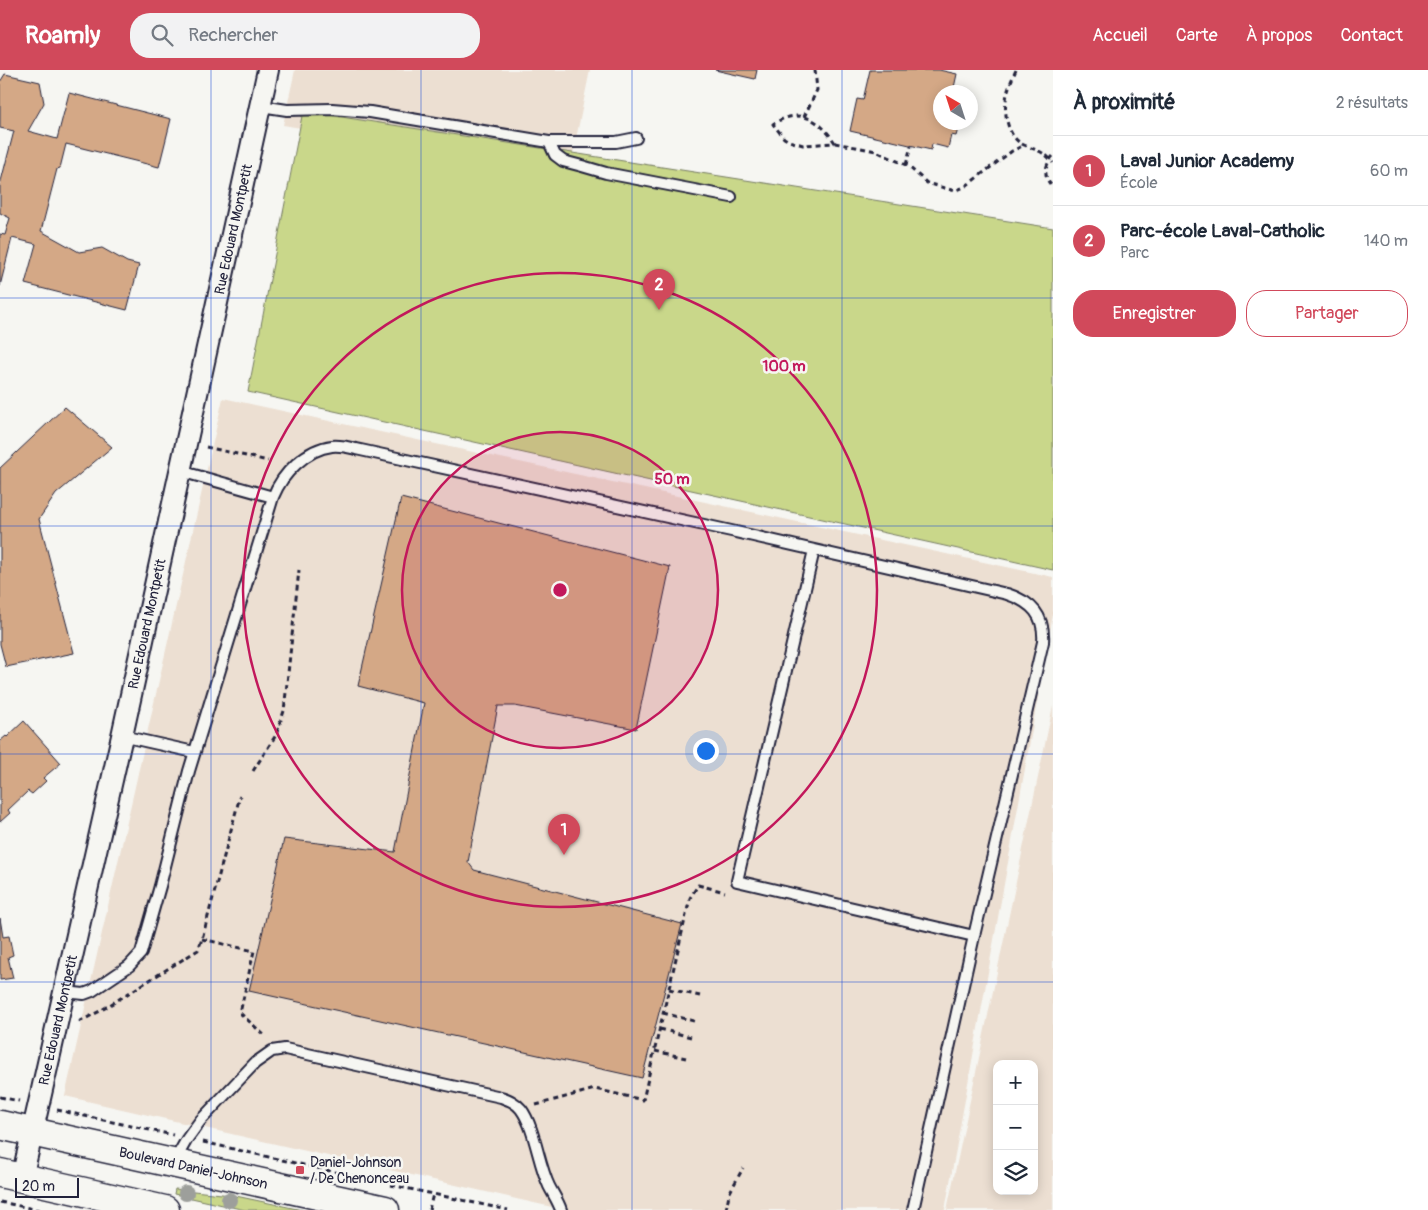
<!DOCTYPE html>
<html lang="fr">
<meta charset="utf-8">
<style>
:root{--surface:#fff;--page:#f2f2f3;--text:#1f2937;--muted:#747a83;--line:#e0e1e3;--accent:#d1495b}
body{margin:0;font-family:Pangolin,sans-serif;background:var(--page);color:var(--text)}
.controls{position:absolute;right:15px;bottom:15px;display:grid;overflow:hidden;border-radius:10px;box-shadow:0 2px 12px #0003}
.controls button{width:45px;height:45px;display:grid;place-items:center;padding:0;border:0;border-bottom:1px solid var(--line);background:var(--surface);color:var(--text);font:25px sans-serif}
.compass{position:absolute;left:933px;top:15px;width:45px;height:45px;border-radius:50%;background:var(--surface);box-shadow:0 2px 12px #0003;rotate:321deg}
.scale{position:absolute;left:15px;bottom:12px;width:64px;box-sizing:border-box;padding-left:5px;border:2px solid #22223b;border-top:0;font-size:14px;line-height:18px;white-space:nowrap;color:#22223b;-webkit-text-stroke:4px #f6f6f2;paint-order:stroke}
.you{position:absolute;left:705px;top:680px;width:18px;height:18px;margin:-12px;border:4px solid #fff;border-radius:50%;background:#1a73e8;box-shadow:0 0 0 8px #1a73e833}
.badge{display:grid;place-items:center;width:32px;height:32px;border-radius:50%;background:var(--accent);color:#fff;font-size:16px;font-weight:700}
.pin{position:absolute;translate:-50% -41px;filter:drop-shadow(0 1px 2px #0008)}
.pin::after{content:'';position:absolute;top:26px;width:18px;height:15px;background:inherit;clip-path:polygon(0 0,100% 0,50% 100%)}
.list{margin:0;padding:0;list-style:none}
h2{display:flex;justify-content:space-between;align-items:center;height:65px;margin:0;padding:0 20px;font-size:21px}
h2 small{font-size:16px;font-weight:400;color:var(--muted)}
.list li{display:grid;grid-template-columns:32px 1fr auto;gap:15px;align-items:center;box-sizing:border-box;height:70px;padding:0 20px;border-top:1px solid var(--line)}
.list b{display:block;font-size:19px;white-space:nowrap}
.list p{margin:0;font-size:16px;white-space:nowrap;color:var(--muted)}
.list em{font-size:16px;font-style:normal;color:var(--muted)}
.actions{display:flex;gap:10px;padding:15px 20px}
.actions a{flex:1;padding:11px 0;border:1px solid var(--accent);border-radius:20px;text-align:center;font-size:18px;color:var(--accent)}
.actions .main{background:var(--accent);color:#fff}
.icon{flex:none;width:28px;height:28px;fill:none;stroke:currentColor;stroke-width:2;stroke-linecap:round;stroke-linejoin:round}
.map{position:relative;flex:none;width:1053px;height:1140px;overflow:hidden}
header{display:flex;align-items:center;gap:30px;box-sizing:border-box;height:70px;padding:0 25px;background:var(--accent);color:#fff}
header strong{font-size:24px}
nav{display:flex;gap:28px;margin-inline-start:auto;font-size:18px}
.search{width:350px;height:45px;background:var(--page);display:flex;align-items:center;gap:12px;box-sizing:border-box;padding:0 18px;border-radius:20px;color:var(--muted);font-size:19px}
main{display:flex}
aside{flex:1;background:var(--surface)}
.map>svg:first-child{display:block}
.built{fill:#ecdfd2;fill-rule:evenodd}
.green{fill:#c9d78a;stroke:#767c62}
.building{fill:#d4a886;stroke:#22223b}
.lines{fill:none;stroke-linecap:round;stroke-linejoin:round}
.lane-casing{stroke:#22223b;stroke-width:14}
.street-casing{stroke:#22223b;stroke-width:24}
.secondary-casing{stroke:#22223b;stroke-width:31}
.path{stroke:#22223b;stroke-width:3;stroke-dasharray:5 4;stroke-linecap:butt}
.lane{stroke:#f6f6f2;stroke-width:10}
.street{stroke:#f6f6f2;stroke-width:20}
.secondary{stroke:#f6f6f2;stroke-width:28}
.tree{fill:#9d9f9b}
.grid{fill:none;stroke:#1d4ed8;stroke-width:1;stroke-opacity:0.55}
.ring{fill:none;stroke:#c2185b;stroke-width:2.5}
.poi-dot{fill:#d1495b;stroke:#f6f6f2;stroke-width:2}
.labels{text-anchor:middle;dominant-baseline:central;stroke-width:5;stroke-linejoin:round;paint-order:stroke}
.street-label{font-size:14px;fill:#22223b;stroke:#f6f6f2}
.poi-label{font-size:14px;fill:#22223b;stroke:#f6f6f2;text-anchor:start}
.centre{fill:#c2185b;stroke:#f6f6f2;stroke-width:2.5}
.ring-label{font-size:15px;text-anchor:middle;font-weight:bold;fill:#c2185b;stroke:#f6f6f2;stroke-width:5;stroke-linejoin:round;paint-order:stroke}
</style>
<header>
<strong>Roamly</strong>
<div class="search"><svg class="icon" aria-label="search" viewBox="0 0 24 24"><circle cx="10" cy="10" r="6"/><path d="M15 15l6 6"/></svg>Rechercher</div>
<nav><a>Accueil</a><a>Carte</a><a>À propos</a><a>Contact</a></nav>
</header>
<main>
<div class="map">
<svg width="1053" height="1140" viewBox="0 0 1053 1140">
<rect width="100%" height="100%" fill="#f6f6f2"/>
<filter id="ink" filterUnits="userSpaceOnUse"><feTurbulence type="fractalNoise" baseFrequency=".02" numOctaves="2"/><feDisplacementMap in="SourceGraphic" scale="10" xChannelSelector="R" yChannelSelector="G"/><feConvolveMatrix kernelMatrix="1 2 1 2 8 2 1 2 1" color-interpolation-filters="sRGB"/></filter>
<g filter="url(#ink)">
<!-- built -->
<path class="built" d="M 295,0 L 590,0 L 569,103 L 283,55 Z
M 223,328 L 1053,507 L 1053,544 L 945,1140 L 565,1140 L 65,1026 Z
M 1053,636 L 1053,1140 L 947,1140 ZM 997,994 L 1034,994 L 1034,1121 L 997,1121 Z"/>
<!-- green -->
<path class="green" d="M 303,41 L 1053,158 L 1053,500 L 248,322 Z
M 175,1119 L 231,1125 L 302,1140 L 245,1140 L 174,1124 Z"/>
<!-- building -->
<path class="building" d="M 715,0 L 757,0 L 755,9 Z
M 870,0 L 939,0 L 957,4 L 953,22 L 941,22 L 941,52 L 960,52 L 956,66 L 951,65 L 948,78 L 932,74 L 931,80 L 850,61 L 857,29 L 863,30 Z
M 5,4 L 40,12 L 44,33 L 28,61 L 57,69 L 69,23 L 171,49 L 159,97 L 66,74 L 60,98 L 57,99 L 41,161 L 79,182 L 102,178 L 127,192 L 139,195 L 127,240 L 25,214 L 36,174 L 12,168 L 0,216 L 0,164 L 5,165 L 10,148 L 0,143 L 0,115 L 14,61 L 0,58 L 0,12 Z
M 65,337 L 112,377 L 56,424 L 39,449 L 74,583 L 6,597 L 0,574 L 0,398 Z
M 401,428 L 670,497 L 636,659 L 515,636 L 498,636 L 468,792 L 474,800 L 682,854 L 642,1008 L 249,921 L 284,769 L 395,782 L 424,633 L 358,616 Z
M 24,651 L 61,693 L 43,708 L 46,711 L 32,724 L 28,721 L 8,740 L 10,743 L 0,752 L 0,671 L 6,666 L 7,667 Z
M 0,848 L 3,867 L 9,866 L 13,885 L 8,887 L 13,908 L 0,910 Z"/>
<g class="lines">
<defs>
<path id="lane" d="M 261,36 L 287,40 L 332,39 L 370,42 L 549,72 L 616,72 L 636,68
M 549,72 L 555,85 L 563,91 L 582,96 L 606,103 L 731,127
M 180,401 L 273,427
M 814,480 L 737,811 L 974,866
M 122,666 L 194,682
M 65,922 L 84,924 L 92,921 L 129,896 L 141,883 L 160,816 L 189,701 L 273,427 C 282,404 306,379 332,376 C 340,375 348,377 356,379 L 736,462 L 1007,524 C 1032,532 1045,546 1043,572 L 974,866 L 913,1140
M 174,1092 L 187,1069 L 200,1051 L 255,993 L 272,981 L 285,979 L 501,1027 C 509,1030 515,1032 521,1039 C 535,1058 538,1093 549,1116 C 553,1124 558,1131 561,1140"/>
<g id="street">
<path id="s1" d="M 22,1108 L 122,666 L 268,0"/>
</g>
<g id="secondary">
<path id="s2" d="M 0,1055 L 385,1140"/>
<path d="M 0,1103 L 165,1140"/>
</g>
</defs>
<!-- lane casing -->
<use href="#lane" class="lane-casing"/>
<!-- street casing -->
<use href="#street" class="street-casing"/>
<!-- secondary casing -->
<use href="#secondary" class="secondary-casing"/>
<!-- path -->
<path class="path" d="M 1016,0 C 1012,9 1007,20 1006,30 C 1004,45 1008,68 1024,75 C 1035,80 1045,81 1053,93
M 804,47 L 817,20 L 815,0
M 835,73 C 820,49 799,37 773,54 L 784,68 L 789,71 L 803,75 L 835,73 L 876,81 L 908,96 L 927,113 L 955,121 L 966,116 L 1012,81 L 1024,75
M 1053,86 C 1044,96 1043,108 1053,117
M 906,95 L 911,76
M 206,377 L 268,391
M 253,701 L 276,665 L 284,641 L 299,500
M 202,869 L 254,881 L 240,943 L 264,965
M 669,919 L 700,926
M 663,943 L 694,951
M 79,952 L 100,941 L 198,880 L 202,869 L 240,726
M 660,959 L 691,967
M 655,981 L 686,988
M 0,1027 L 19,1031
M 536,1035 L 595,1019 L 643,1030 L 690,828 L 698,815 L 725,822
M 57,1040 L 173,1065
M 203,1072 L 361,1108
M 391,1115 L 508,1140
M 0,1132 L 39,1140
M 429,1140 L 433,1124
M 726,1140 L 729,1124 L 743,1098"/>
<!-- lane -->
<use href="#lane" class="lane"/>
<!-- street -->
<use href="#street" class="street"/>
<!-- secondary -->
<use href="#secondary" class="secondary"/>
</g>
<!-- trees -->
<g class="tree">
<circle cx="186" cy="1123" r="8"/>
<circle cx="229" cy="1130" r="8"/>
</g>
</g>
<!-- grid -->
<path class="grid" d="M 211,0 L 211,1140M 421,0 L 421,1140M 632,0 L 632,1140M 842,0 L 842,1140M 0,228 L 1053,228M 0,456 L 1053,456M 0,684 L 1053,684M 0,912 L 1053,912"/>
<!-- distance rings -->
<circle cx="560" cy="520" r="158" fill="#c2185b" fill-opacity=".12"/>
<g class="ring">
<circle cx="560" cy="520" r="158"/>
<circle cx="560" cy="520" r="317"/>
</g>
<!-- markers -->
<rect class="poi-dot" x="295" y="1095" width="10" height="10" rx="2.5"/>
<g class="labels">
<!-- street labels -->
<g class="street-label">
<text stroke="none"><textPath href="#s1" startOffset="972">Rue Edouard Montpetit</textPath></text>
<text stroke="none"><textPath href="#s1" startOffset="568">Rue Edouard Montpetit</textPath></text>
<text stroke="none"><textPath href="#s1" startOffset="162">Rue Edouard Montpetit</textPath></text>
<text stroke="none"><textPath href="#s2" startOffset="198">Boulevard Daniel-Johnson</textPath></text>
</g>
<!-- poi labels -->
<g class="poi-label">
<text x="310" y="1092">Daniel-Johnson<tspan x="310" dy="16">/ De Chenonceau</tspan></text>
</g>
</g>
<circle cx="560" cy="520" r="8" class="centre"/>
<g class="ring-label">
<text x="784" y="301">100 m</text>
<text x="672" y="414">50 m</text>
</g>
</svg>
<div class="controls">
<button>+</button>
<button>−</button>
<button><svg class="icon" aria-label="layers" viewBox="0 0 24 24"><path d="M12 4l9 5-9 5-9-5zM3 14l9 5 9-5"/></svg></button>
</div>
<svg class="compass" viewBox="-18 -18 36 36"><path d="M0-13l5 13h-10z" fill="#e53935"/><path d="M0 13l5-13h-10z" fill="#747a83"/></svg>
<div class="scale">20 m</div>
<div class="you"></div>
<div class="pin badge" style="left:564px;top:785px">1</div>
<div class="pin badge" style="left:659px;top:240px">2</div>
</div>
<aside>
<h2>À proximité<small>2 résultats</small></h2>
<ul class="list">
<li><span class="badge">1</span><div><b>Laval Junior Academy</b><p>École</p></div><em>60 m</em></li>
<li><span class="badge">2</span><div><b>Parc-école Laval-Catholic</b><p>Parc</p></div><em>140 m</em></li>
</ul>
<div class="actions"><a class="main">Enregistrer</a><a>Partager</a></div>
</aside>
</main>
